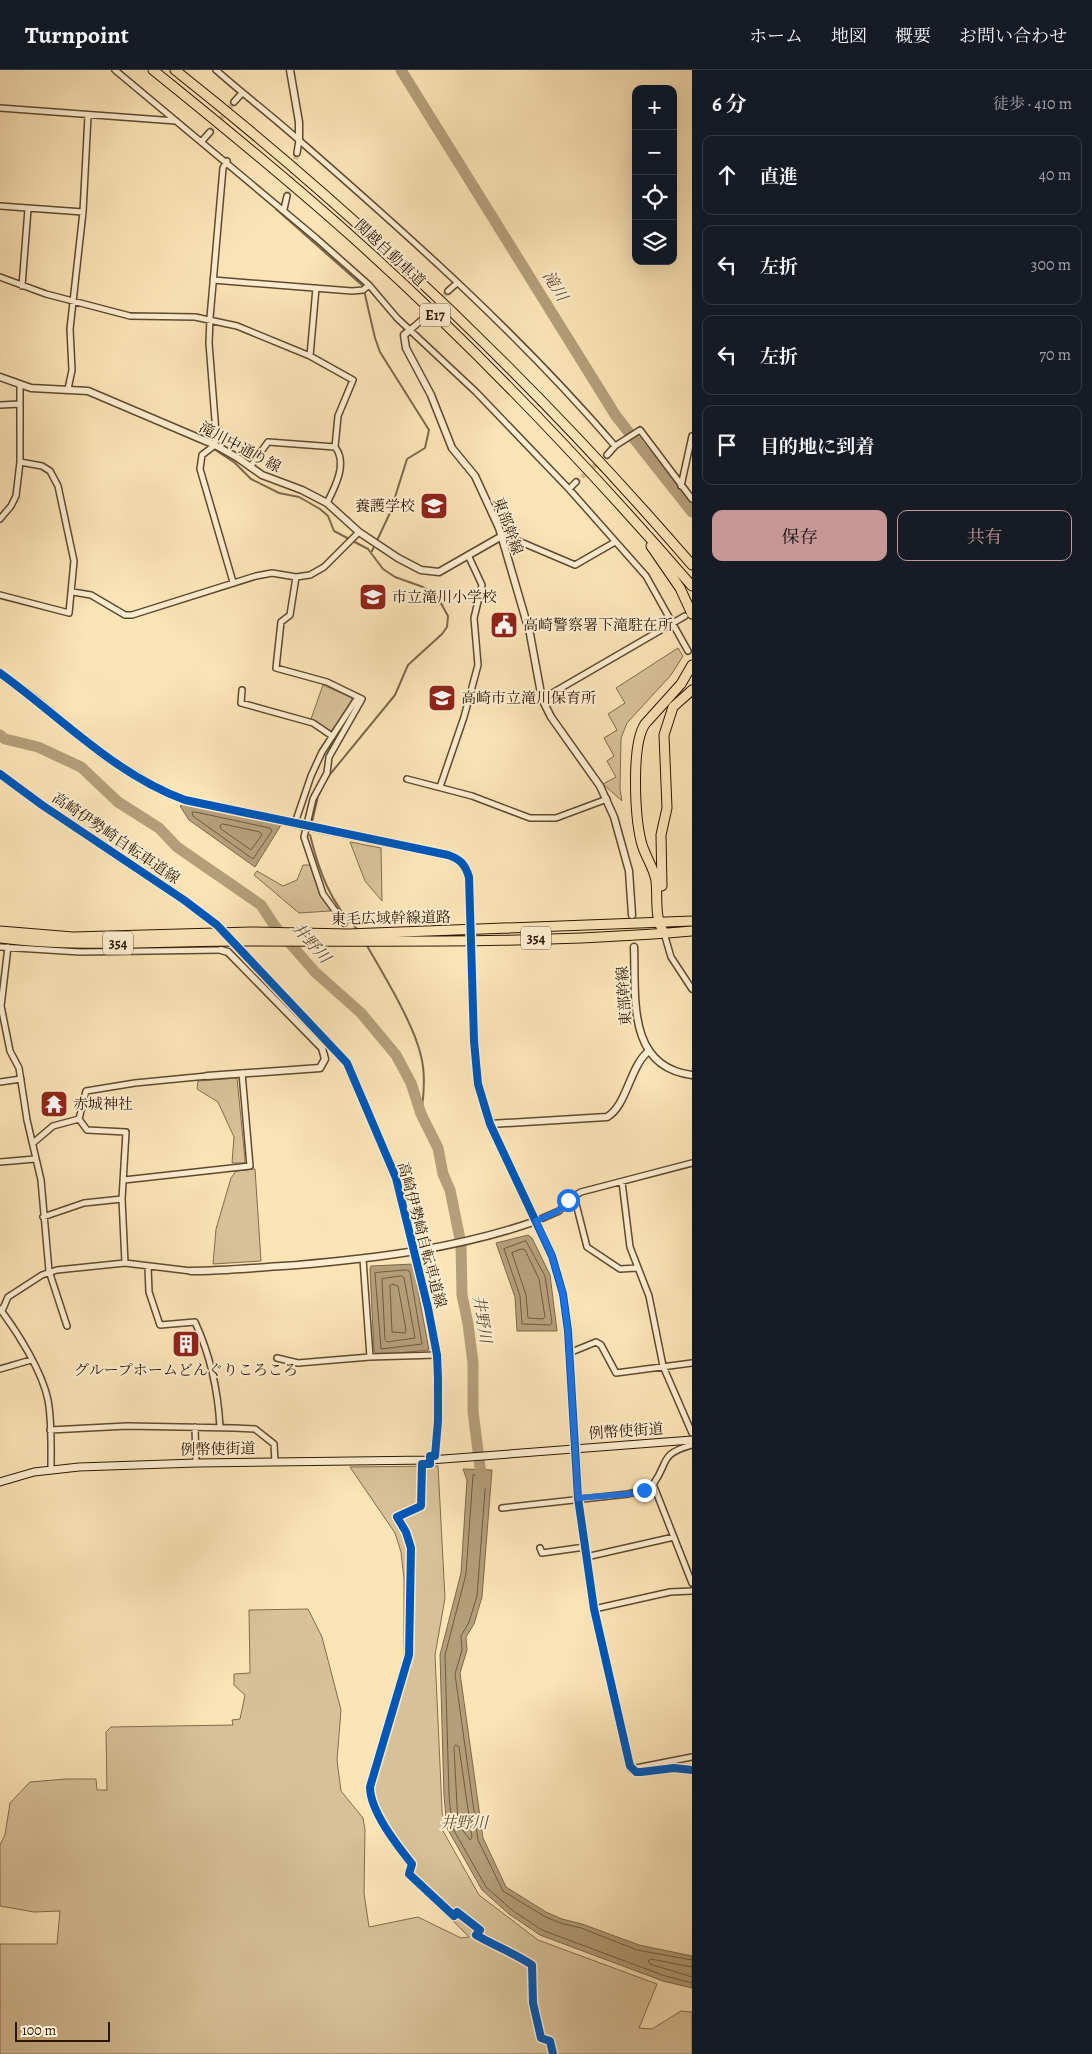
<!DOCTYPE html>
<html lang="ja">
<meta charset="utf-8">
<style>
:root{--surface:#171b24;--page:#20242c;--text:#f1f3f6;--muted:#9ea1a6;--line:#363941;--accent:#c59692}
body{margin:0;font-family:Alegreya,"Noto Serif JP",serif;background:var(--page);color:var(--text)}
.controls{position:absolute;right:15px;top:15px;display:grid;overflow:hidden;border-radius:10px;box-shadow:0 5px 20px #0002}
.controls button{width:45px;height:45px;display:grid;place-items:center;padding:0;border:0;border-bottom:1px solid var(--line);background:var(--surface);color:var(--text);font:25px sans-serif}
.scale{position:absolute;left:15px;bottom:12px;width:95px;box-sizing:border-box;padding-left:5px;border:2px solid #2b1504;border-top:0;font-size:14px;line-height:18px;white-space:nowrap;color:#2b1504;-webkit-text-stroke:4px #fcedd0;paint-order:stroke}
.stop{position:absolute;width:15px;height:15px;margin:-11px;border:4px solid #1a73e8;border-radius:50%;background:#fff}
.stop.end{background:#1a73e8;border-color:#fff;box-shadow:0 1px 5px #0008}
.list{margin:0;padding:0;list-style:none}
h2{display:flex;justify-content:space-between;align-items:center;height:65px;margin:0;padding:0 20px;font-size:21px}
h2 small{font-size:16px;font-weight:400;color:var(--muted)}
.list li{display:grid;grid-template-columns:32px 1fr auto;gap:15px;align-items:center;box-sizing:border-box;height:80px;margin:0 10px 10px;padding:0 10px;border:1px solid var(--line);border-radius:10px}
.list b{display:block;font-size:19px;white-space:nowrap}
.list em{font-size:16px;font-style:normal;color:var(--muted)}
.actions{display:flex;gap:10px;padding:15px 20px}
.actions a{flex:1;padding:11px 0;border:1px solid var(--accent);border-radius:10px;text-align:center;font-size:18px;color:var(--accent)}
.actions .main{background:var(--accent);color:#111}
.icon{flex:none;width:28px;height:28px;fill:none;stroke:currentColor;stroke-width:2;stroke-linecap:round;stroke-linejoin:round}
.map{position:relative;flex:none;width:692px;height:1984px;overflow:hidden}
header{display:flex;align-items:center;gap:30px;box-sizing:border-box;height:70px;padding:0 25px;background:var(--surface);border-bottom:1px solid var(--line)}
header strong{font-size:24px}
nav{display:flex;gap:28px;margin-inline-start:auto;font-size:18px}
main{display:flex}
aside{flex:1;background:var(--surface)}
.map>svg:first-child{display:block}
.green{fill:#d8c198;stroke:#826b4e}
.water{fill:#b49e79;stroke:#7d674a}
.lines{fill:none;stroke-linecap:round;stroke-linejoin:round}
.shore{stroke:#705a3e;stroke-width:1}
.stream{stroke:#7d674a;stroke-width:2}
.river{stroke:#b49e79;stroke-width:11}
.minor-tunnel{stroke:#d1bb92;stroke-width:5;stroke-dasharray:5 2.5;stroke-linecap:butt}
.minor-casing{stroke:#5f4930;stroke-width:8}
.tertiary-casing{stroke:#5f4930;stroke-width:9}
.secondary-casing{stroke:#2b1504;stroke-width:9}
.trunk-casing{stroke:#2b1504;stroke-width:11}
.motorway-casing{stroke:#2b1504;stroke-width:11}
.minor{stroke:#fcedd0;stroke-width:5}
.tertiary{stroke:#fcedd0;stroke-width:6}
.secondary{stroke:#fcedd0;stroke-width:7}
.trunk{stroke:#fbe4b6;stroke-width:9}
.motorway{stroke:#fbe4b6;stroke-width:9}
.tertiary-bridge-casing{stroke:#5f4930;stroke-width:9;stroke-linecap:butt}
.tertiary-bridge{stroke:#fcedd0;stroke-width:6}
.cycleway-casing{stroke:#fcedd0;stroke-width:11}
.cycleway{stroke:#0057b8;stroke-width:8}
.route{stroke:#1a73e8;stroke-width:6}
.labels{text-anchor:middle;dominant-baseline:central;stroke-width:4;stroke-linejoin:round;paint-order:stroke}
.shield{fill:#fcedd0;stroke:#6a5641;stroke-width:1}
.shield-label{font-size:14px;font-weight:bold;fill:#2b1504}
.street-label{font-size:15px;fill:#2b1504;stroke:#fcedd0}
.poi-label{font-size:15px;fill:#2b1504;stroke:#fcedd0;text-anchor:start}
.water-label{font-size:16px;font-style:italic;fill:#624c33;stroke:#fcedd0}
</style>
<header>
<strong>Turnpoint</strong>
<nav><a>ホーム</a><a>地図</a><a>概要</a><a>お問い合わせ</a></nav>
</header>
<main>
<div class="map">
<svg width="692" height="1984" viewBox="0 0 692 1984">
<rect width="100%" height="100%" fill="#fbe4b6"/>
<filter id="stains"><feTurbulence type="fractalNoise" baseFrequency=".004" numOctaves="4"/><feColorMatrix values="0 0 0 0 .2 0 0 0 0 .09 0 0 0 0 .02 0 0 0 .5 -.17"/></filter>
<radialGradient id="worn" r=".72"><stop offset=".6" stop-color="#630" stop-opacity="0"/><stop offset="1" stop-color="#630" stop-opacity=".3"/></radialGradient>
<!-- green -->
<path class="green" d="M 678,578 L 683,586 L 671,605 L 627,653 L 621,668 L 620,719 L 622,731 L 603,714 L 616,707 L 607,691 L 614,686 L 604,668 L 617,660 L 608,644 L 625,633 L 616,618 Z
M 323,615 L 352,628 L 351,635 L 334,660 L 331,661 L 311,649 Z
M 350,772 L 381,778 L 382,831 L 365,811 Z
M 303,795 L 312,795 L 323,828 L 332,840 L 330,841 L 299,843 L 254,805 L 257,801 L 283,816 L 297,810 Z
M 237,1008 L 245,1090 L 245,1093 L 232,1093 L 234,1067 L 218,1032 L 197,1019 L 198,1011 Z
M 255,1099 L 261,1191 L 213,1194 L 216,1159 L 231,1108 L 236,1101 Z
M 438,1396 L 445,1528 L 435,1585 L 443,1761 L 479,1825 L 538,1870 L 657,1914 L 639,1958 L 652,1959 L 681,1941 L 692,1942 L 692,1984 L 0,1984 L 0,1874 L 57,1874 L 60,1841 L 34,1842 L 0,1836 L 0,1775 L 5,1765 L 10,1733 L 30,1712 L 66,1709 L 96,1709 L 97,1720 L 107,1720 L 106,1662 L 111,1657 L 233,1655 L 232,1650 L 240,1649 L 245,1625 L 234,1615 L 234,1604 L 250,1603 L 249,1540 L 308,1539 L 322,1567 L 341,1640 L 337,1690 L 341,1721 L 363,1748 L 365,1760 L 364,1823 L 369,1857 L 418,1847 L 461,1868 L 469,1867 L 407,1804 L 409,1795 L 371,1735 L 367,1716 L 404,1591 L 404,1509 L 401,1482 L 395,1463 L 350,1397 Z"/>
<!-- water -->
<path class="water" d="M 183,734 L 281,755 L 255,797 L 189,750 L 180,736 Z
M 528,1165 L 532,1168 L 550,1205 L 557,1261 L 517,1261 L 515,1227 L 496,1173 Z
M 413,1194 L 429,1280 L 377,1285 L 374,1281 L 370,1199 L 371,1196 Z
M 463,1399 L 492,1400 L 482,1527 L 474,1554 L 466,1567 L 467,1580 L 460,1603 L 483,1768 L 506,1817 L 546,1842 L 562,1849 L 582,1854 L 639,1875 L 692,1886 L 692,1918 L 663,1911 L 540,1865 L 509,1844 L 482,1820 L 447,1758 L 444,1725 L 440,1585 L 461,1503 L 467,1410 Z"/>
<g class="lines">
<!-- shore -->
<path class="shore" d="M 195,742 L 270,758 L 272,761 L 253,789 L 193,746 L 192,743 Z
M 223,754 L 260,762 L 262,765 L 251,780 L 221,759 L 220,756 Z
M 526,1171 L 545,1206 L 552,1253 L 550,1255 L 522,1254 L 520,1226 L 504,1179 Z
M 522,1179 L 525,1180 L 539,1209 L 545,1247 L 543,1249 L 528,1248 L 526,1225 L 512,1183 Z
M 407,1200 L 410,1202 L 422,1274 L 381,1279 L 375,1203 Z
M 402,1206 L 404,1208 L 415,1268 L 387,1272 L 385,1270 L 382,1209 Z
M 392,1214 L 398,1216 L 406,1260 L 405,1263 L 392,1262 L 390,1216 Z
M 456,1675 L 459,1677 L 472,1767 L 470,1770 L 458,1754 L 454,1678 Z
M 692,1890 L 637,1880 L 581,1858 L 560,1853 L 544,1846 L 503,1821 L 478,1770 L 455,1604 L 462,1580 L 461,1566 L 469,1552 L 477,1526 L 486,1407 L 484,1405 L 473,1405 L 466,1504 L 445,1585 L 449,1725 L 452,1757 L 486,1817 L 512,1840 L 542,1860 L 665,1906 L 692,1913
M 692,1897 L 651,1889 L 648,1891 L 650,1894 L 692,1907"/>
<!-- stream -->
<path class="stream" d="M 276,139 L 363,216 L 375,268 L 380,282 L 429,360 L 425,378 L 407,389 L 390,443 L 372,481
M 214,379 L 235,393 L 251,409 L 279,423 L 299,427 L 320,439 L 328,446 L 334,461 L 368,479 L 383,499 L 395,507 L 423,517 L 437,526 L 448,546 L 447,557 L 442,564 L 408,595 L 395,625 L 327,708 L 318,726 L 312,752
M 310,765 C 319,801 330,833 357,859
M 366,874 C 383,904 414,954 421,986 C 426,1005 424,1025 421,1044"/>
<!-- river -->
<path class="river" d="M 401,0 L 616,346 L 692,442
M 0,665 L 5,669 L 38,677 L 81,697 L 118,732 L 159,758 L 177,777 L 261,835 L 274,855 L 315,902 L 361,943 L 396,985 L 411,1013 L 421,1044 L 438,1078 L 443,1104 L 450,1120 L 461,1174 L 462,1225 L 468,1254 L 473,1293 L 473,1341 L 482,1413"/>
<!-- minor-tunnel -->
<path class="minor-tunnel" d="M 210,62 L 234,32
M 287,126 L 297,83
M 424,248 L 448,221
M 576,412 L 607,385"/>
<defs>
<path id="minor" d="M 115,0 L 316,168 L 369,215 L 397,248 L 476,322 L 569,419 L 646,506 L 688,581
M 216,0 C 243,24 272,46 300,71 C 410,167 520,265 615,376
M 234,32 L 242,23
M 0,38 L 176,51
M 202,71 L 210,62
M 297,83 L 299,70
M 227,91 L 223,98 L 210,248 L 209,273 L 216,363 L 215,375 L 202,385 L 200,399 L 233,512
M 0,136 L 83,142
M 284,139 L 287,126
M 0,207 L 46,224 L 130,246 L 195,247 L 237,256 L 310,286 L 353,310 L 338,346 L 335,377
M 213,210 L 352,221 L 363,220 L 369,215
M 22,216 L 28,139
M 448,221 L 457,213
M 410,260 L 424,248
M 310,286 L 316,218
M 68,319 L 72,300 L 70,259 L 83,142 L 88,46
M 0,335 L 20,334
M 607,385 L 615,376 L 640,360 L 692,429
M 250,397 L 268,372 L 335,377 C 348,393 335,417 327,433
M 681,416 L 692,366
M 569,419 L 576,412
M 0,449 L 11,436 L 16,426 L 20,392 L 20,314
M 502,466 L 509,467 L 575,495 L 615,472
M 296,507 L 290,545 L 281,552 L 276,598 L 327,612 L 362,629 L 329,687 L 327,703 L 313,729 L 304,767 L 323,824 L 344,853
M 73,522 L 91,525 L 125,545 L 132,545 L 256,506 L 272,503 L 296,507 L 310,505 L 324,497 L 359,462
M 0,525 L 69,543 L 74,491 L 58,416 L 50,401 L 42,396 L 20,392
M 242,620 L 241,633 L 313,653 L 332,666
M 542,629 L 685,546
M 407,709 L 472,726 L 530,748 L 556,748 L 607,729
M 440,717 L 464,647 L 478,595 L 474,548 L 482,515 L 468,485
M 295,753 L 311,706 L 322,682 L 358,627
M 664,863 L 671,887 L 692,919
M 0,877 L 80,882 L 221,880
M 8,877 L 1,936 L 10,981 L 19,998 L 27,1050 L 41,1110 L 49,1201 L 67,1256
M 0,1012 L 21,1009
M 79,1049 L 86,1021 L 135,1013 L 207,1006
M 33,1073 L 53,1056 L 79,1049 L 87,1060 L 126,1062 L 122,1129 L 125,1193
M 0,1092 L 35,1089
M 124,1110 L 250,1096 L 242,1003
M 622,1112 L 630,1177 L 649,1226 L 663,1296 L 692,1363
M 574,1126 L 587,1177 L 620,1199 L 637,1198
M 43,1147 L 84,1133 L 122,1129
M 536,1151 L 559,1141 L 574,1126 L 581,1122 L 692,1093
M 363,1189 L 370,1287
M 148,1197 L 149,1222 L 160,1255 L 195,1252 C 211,1287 218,1319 220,1357
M 0,1239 C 18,1263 42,1301 48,1330 C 52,1352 51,1377 51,1399
M 2,1241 L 8,1227 L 42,1205 L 57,1200 L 125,1193 L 191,1201
M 569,1283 L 596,1272 L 601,1275 L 616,1303 L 692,1293
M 277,1288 L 298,1293 L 370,1287 L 437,1285
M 0,1299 L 31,1290
M 195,1357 L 196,1393
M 50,1360 L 127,1356 L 234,1358 L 255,1359 L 274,1374 L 275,1392
M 653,1414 L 692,1513
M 502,1438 L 628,1424 C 636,1422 648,1420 654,1413 C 669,1392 659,1384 692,1375
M 540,1478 L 542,1483 L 585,1477
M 586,1487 L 674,1467
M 594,1539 L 670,1522 L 692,1521
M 631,1699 L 692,1687"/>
<path id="tertiary" d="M 290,0 L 299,52 L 299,70
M 410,260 L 404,265 L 406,278 L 431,325 L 452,378 L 475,406 L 499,458 L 530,564 L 542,629 L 551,647 L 600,716 L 614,747 L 629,801 L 632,845
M 0,307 L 31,318 L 88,321 L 215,375 L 238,388 L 262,405 L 302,420 L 327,433 L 359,462 L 398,488 L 421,500 L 439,502 L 502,466
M 0,603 L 33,627 L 103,685 L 164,722 L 185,730 L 301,755
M 329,761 L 448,785 C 460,789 465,794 469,807 L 474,971 L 478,1014 L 490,1054 L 552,1186 L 563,1224 L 568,1261 L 578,1428 L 594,1539 L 630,1696 L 636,1702 L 641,1702 L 674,1698 L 692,1700
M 634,877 C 636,926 626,997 692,1005
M 207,1006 L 320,998 L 325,989 L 322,978 L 228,882 L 221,880
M 490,1054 L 607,1047 C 627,1036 630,995 649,981
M 191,1201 C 226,1201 262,1197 297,1195 C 378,1188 459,1178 536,1151"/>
<path id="secondary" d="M 0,1412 L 34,1402 L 79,1397 L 196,1393 L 430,1390 L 692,1370"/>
<path id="trunk" d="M 0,861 L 73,867 L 251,862 L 348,864 L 692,851
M 0,868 C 79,878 159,871 238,871 C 389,871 541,874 692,861"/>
<path id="motorway" d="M 153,0 C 220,54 286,108 350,165 C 472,274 585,393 692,516
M 175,0 C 363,149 536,314 692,495
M 651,476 L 680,518 L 692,544
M 662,816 L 661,765 L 667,738 L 664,665 L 673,637 L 692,620
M 664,863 C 654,847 658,829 656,811 C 654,797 644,785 641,771 C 635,746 631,675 645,654 L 681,614 L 692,595"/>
</defs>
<!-- minor casing -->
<use href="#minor" class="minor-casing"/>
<!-- tertiary casing -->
<use href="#tertiary" class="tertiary-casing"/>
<!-- secondary casing -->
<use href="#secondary" class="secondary-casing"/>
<!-- trunk casing -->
<use href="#trunk" class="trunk-casing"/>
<!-- motorway casing -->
<use href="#motorway" class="motorway-casing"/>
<!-- minor -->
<use href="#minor" class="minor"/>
<!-- tertiary -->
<use href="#tertiary" class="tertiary"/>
<!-- secondary -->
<use href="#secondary" class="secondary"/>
<!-- trunk -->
<use href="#trunk" class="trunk"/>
<!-- motorway -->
<use href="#motorway" class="motorway"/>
<defs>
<path id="tertiary-bridge" d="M 301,755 L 329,761"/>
</defs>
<!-- tertiary-bridge casing -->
<use href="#tertiary-bridge" class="tertiary-bridge-casing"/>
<!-- tertiary-bridge -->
<use href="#tertiary-bridge" class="tertiary-bridge"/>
<defs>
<path id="cycleway" d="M 0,603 C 61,647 114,704 185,730 L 448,785 C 460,789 465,794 469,807 L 474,971 L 478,1014 L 490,1054 L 552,1186 L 563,1224 L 568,1261 L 578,1428 L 594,1539 L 630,1696 L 636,1702 L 641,1702 L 674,1698 L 692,1700
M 0,704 L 42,735 L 184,830 L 217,855 L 347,993 L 396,1108 L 428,1238 L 437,1285 L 438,1309 L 438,1351 L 435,1386 L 430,1386 L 430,1394 L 422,1394 L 421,1436 L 397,1447 L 406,1462 L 411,1478 L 409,1585 L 370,1717 C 370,1741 397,1775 412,1794 L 409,1804 L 454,1846 L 457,1842 L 480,1860 L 476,1865 C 495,1876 514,1883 532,1895 L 533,1933 L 541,1968 L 550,1971 L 553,1984"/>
</defs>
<!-- cycleway casing -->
<use href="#cycleway" class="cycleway-casing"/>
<!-- cycleway -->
<use href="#cycleway" class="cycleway"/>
</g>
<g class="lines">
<!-- route -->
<path class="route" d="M 568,1130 L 558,1141 L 536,1151 L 552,1186 L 563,1224 L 568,1261 L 578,1428 L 628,1424 L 644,1420"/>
</g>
<!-- icons -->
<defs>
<symbol id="school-square" viewBox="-11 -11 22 22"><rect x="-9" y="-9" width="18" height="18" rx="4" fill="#8f2418" stroke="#fcedd0"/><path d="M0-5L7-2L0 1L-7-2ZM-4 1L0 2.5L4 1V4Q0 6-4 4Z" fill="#fff"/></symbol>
<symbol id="civic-square" viewBox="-11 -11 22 22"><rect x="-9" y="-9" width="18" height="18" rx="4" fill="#8f2418" stroke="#fcedd0"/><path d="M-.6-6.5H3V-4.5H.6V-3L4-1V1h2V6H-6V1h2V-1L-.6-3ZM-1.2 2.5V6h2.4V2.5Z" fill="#fff"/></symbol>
<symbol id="temple-square" viewBox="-11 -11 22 22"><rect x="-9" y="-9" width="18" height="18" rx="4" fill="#8f2418" stroke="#fcedd0"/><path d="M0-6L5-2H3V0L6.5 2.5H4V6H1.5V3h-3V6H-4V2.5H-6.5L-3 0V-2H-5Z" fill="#fff"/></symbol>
<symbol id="building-square" viewBox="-11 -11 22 22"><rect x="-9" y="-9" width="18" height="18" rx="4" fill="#8f2418" stroke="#fcedd0"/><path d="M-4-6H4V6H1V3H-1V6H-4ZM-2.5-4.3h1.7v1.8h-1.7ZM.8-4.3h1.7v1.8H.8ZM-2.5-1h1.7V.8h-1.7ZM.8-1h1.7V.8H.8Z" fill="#fff"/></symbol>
</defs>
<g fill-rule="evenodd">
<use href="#school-square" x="418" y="420" width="32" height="32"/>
<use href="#school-square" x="357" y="511" width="32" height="32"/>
<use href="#civic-square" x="488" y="539" width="32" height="32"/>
<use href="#school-square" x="426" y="612" width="32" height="32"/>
<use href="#temple-square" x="38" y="1018" width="32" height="32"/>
<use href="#building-square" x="170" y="1258" width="32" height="32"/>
</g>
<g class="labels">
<!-- shield labels -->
<g class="shield">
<rect x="420" y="233.5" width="30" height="23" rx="4"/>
<rect x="521" y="856.5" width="30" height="23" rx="4"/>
<rect x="103" y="861.5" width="30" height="23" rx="4"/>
</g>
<g class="shield-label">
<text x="435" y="245">E17</text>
<text x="536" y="868">354</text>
<text x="118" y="873">354</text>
</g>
<!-- street labels -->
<g class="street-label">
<text transform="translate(390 183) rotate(43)">関越自動車道</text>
<text transform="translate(240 377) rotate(28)">滝川中通り線</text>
<text transform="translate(508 456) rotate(70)">東部幹線</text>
<text transform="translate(116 768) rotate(34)">高崎伊勢崎自転車道線</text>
<text transform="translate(391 848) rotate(-1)">東毛広域幹線道路</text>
<text transform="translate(624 926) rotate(-94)">東部幹線</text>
<text transform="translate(422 1165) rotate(75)">高崎伊勢崎自転車道線</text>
<text transform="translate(626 1361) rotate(-4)">例幣使街道</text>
<text transform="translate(218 1379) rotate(-1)">例幣使街道</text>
</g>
<!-- poi labels -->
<g class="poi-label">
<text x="415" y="436" text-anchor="end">養護学校</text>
<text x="392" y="527">市立滝川小学校</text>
<text x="523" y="555">高崎警察署下滝駐在所</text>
<text x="461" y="628">高崎市立滝川保育所</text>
<text x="73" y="1034">赤城神社</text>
<text x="186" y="1300" text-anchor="middle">グループホームどんぐりころころ</text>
</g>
<!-- water labels -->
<g class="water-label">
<text transform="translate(555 216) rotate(58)">滝川</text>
<text transform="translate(311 873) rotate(48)">井野川</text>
<text transform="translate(482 1249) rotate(81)">井野川</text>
<text x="464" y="1753">井野川</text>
</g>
</g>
<rect width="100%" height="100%" filter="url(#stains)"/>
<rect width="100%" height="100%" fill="url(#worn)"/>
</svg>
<div class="controls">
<button>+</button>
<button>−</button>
<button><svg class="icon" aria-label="locate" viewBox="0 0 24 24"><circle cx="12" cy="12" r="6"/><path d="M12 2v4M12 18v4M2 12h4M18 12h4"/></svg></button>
<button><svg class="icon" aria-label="layers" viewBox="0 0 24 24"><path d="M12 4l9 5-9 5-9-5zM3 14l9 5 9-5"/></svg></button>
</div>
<div class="scale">100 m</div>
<div class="stop" style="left:568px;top:1130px"></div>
<div class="stop end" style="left:644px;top:1420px"></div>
</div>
<aside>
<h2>6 分<small>徒歩 · 410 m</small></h2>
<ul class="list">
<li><svg class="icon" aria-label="ahead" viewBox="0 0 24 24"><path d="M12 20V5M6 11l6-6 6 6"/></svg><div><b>直進</b></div><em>40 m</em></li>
<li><svg class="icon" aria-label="left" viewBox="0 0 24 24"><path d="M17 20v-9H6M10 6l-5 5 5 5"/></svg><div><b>左折</b></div><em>300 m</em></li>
<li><svg class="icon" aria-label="left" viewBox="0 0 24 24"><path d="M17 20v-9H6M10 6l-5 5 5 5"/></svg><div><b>左折</b></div><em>70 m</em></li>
<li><svg class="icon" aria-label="arrive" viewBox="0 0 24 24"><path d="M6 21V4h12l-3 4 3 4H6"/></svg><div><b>目的地に到着</b></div></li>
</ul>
<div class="actions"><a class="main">保存</a><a>共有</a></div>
</aside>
</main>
